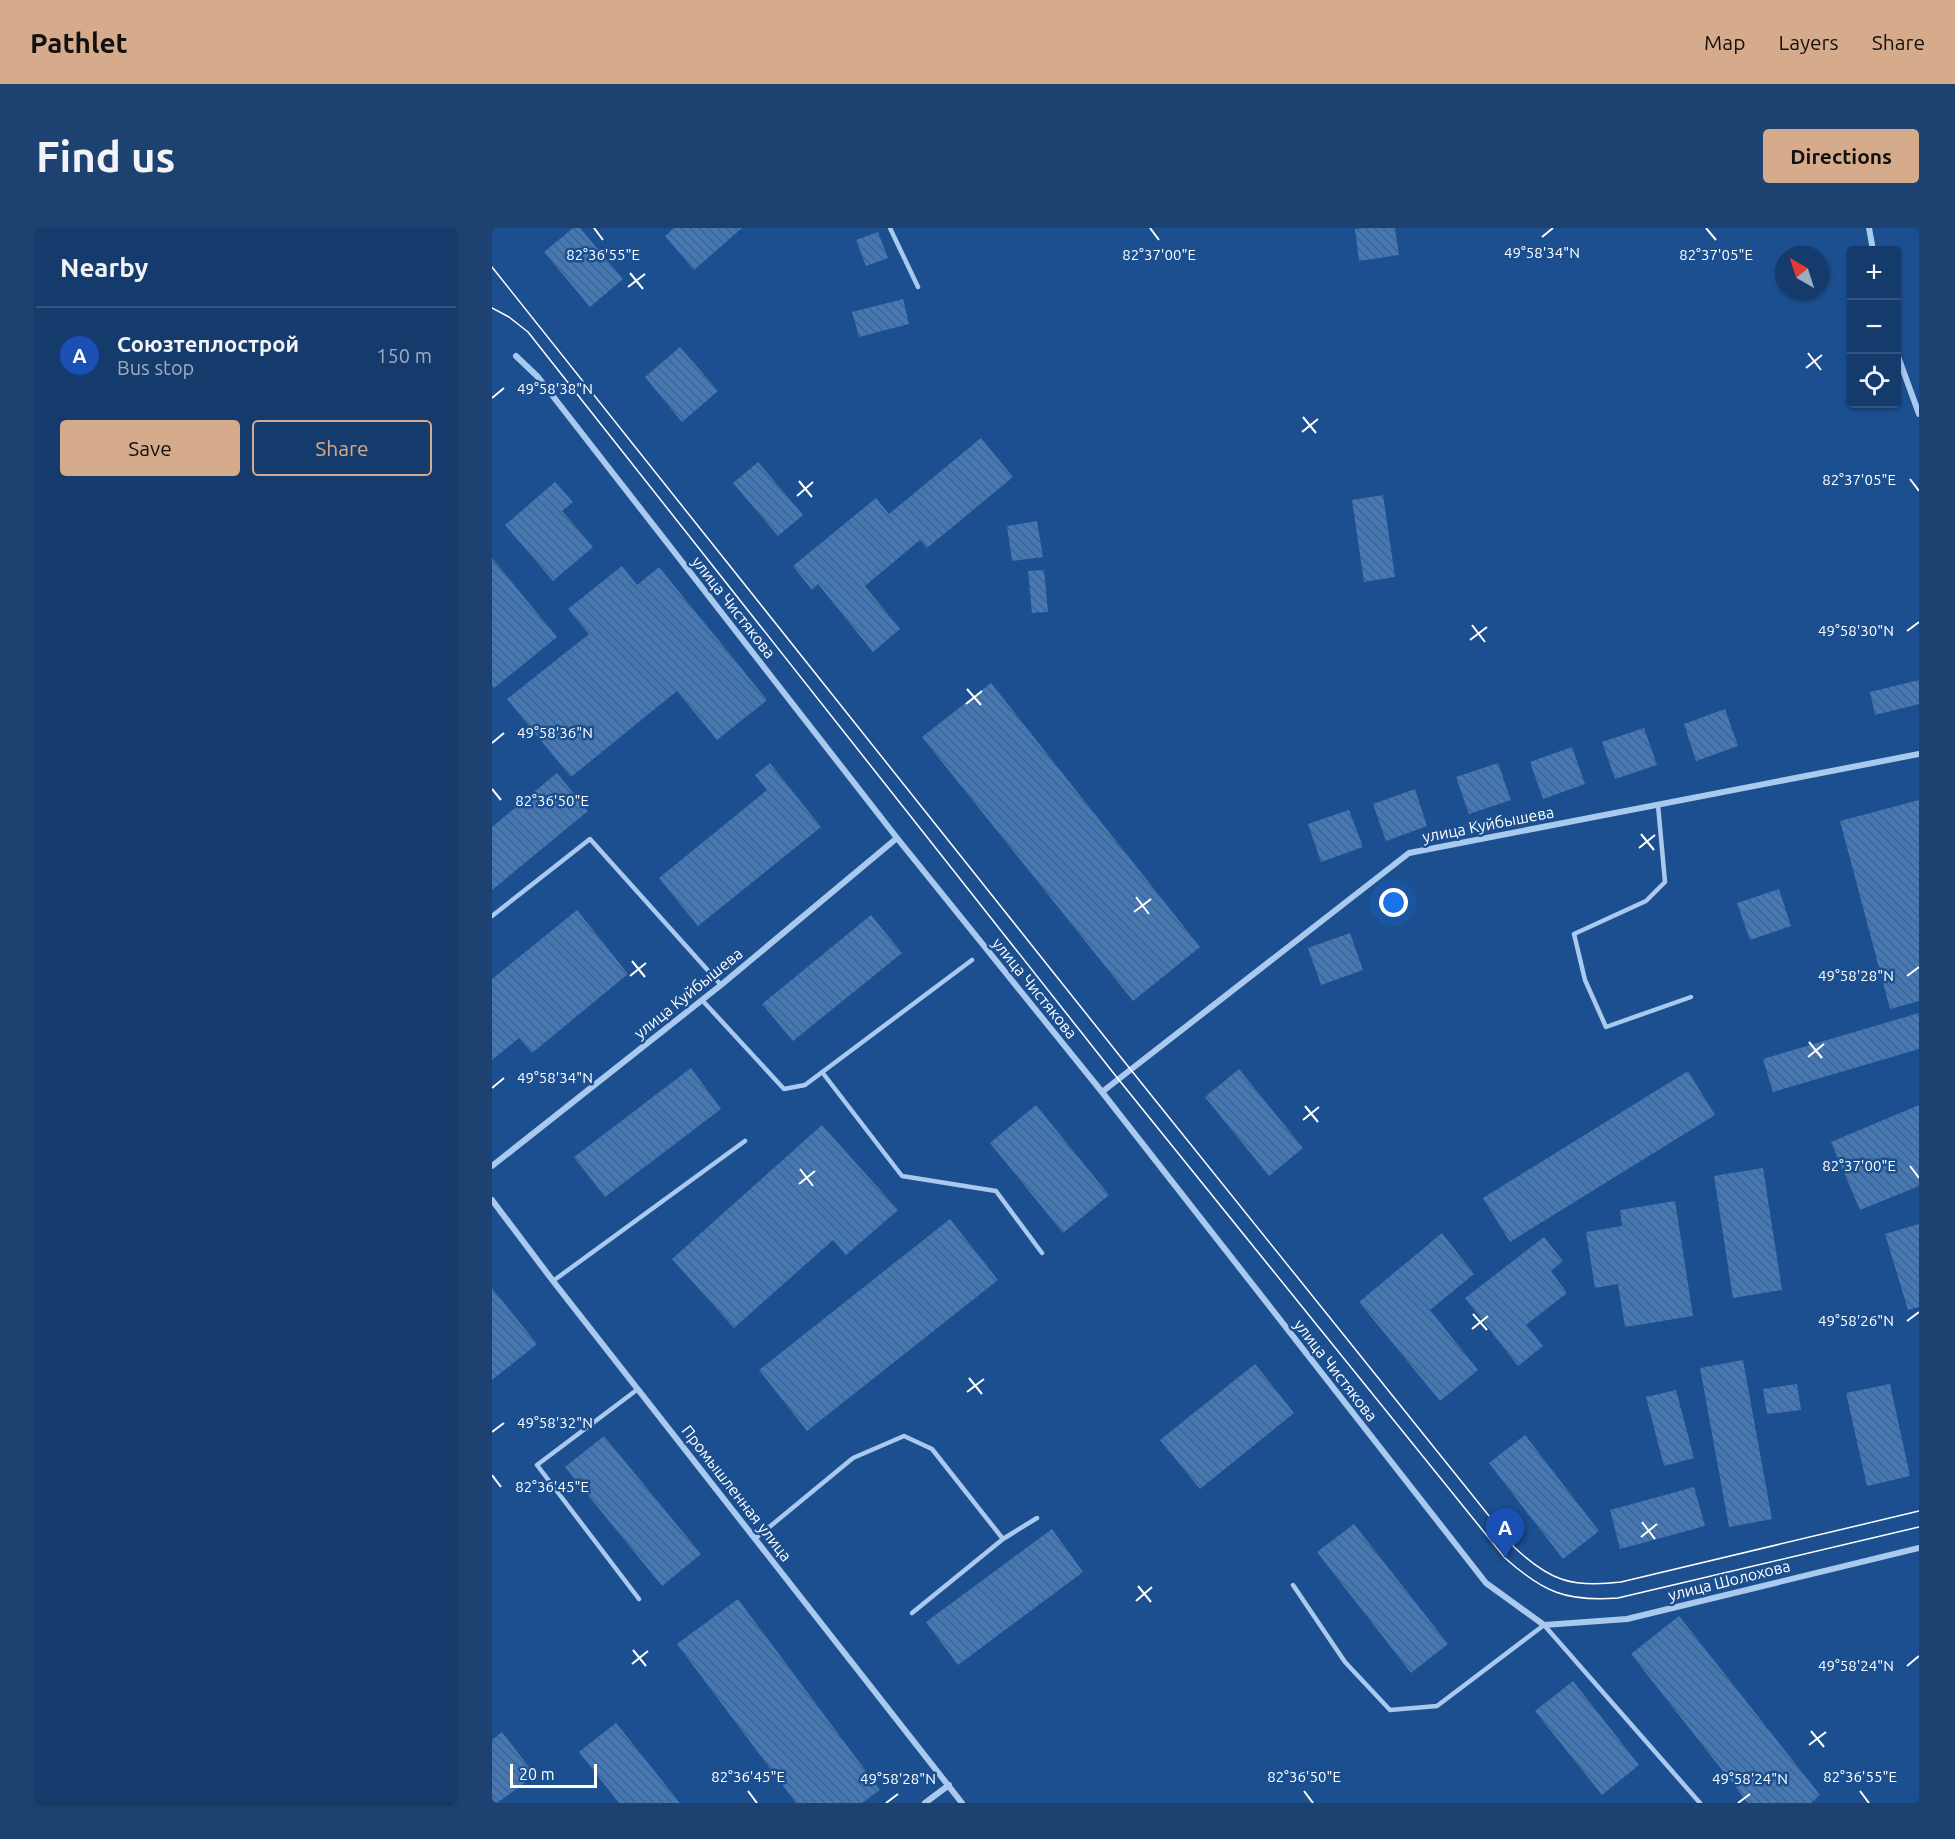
<!DOCTYPE html>
<meta charset="utf-8">
<style>
:root{--surface:#143b6b;--page:#1d4271;--text:#f1f3f6;--muted:#9dadc1;--line:#33557e;--accent:#d6ab8b}
body{margin:0;font-family:Ubuntu,sans-serif;background:var(--page);color:var(--text)}
.controls{position:absolute;right:18px;top:18px;display:grid;overflow:hidden;border-radius:6px;box-shadow:0 2px 4px #0004}
.controls button{width:54px;height:54px;display:grid;place-items:center;padding:0;border:0;border-bottom:2px solid var(--line);background:var(--surface);color:var(--text);font:30px sans-serif}
.compass{position:absolute;left:1283px;top:18px;width:54px;height:54px;border-radius:50%;background:var(--surface);box-shadow:0 2px 4px #0004;rotate:321deg}
.scale{position:absolute;left:18px;bottom:15px;width:87px;box-sizing:border-box;padding-left:6px;border:3px solid #fff;border-top:0;font-size:16px;line-height:21px;white-space:nowrap;color:#fff;-webkit-text-stroke:4px #1b4f8f;paint-order:stroke}
.you{position:absolute;left:902px;top:675px;width:21px;height:21px;margin:-15px;border:4px solid #fff;border-radius:50%;background:#1a73e8;box-shadow:0 0 0 9px #1a73e833}
.badge{display:grid;place-items:center;width:39px;height:39px;border-radius:50%;background:var(--accent);color:#fff;font-size:20px;font-weight:700}
.pin{position:absolute;translate:-50% -50px;filter:drop-shadow(0 2px 3px #0008)}
.pin::after{content:'';position:absolute;top:32px;width:21px;height:18px;background:inherit;clip-path:polygon(0 0,100% 0,50% 100%)}
.list{margin:0;padding:0;list-style:none}
h2{display:flex;justify-content:space-between;align-items:center;height:78px;margin:0;padding:0 24px;font-size:26px}
h2 small{font-size:20px;font-weight:400;color:var(--muted)}
.list li{display:grid;grid-template-columns:39px 1fr auto;gap:18px;align-items:center;box-sizing:border-box;height:96px;padding:0 24px;border-top:2px solid var(--line)}
.list b{display:block;font-size:22px;white-space:nowrap}
.list p{margin:0;font-size:20px;white-space:nowrap;color:var(--muted)}
.list em{font-size:20px;font-style:normal;color:var(--muted)}
.actions{display:flex;gap:12px;padding:18px 24px}
.actions a{flex:1;padding:14px 0;border:2px solid var(--accent);border-radius:6px;text-align:center;font-size:21px;color:var(--accent)}
.actions .main{background:var(--accent);color:#111}
.icon{flex:none;width:33px;height:33px;fill:none;stroke:currentColor;stroke-width:2;stroke-linecap:round;stroke-linejoin:round}
.map{position:relative;flex:none;width:1427px;height:1575px;overflow:hidden;border-radius:6px}
header{display:flex;align-items:center;gap:36px;box-sizing:border-box;height:84px;padding:0 30px;background:var(--accent);color:#111}
header strong{font-size:28px}
nav{display:flex;gap:33px;margin-inline-start:auto;font-size:21px}
.intro{display:flex;align-items:center;justify-content:space-between;box-sizing:border-box;height:144px;padding:0 36px}
h1{margin:0;font-size:42px}
.button{padding:15px 27px;border-radius:6px;background:var(--accent);color:#111;font-size:21px;font-weight:700}
main{display:flex;gap:36px;padding:0 36px}
aside{flex:1;background:var(--surface);border-radius:6px;box-shadow:0 2px 4px #0004}
.map>svg:first-child{display:block}
.building{fill:url(#building-back-hatch)}
.lines{fill:none;stroke-linecap:round;stroke-linejoin:round}
.lane{stroke:#a9c9ee;stroke-width:4.5}
.street{stroke:#a9c9ee;stroke-width:6}
.tram{stroke:#fff;stroke-width:1.5}
.ticks{fill:none;stroke:#fff;stroke-width:2}
.labels{text-anchor:middle;dominant-baseline:central;stroke-width:5;stroke-linejoin:round;paint-order:stroke}
.street-label{font-size:16px;fill:#fff;stroke:#1b4f8f}
.ticks-label{font-size:15px;text-anchor:middle;fill:#fff;stroke:#1b4f8f;stroke-width:5;stroke-linejoin:round;paint-order:stroke}
</style>
<header>
<strong>Pathlet</strong>
<nav><a>Map</a><a>Layers</a><a>Share</a></nav>
</header>
<div class="intro"><h1>Find us</h1><a class="button">Directions</a></div>
<main>
<aside>
<h2>Nearby<small></small></h2>
<ul class="list">
<li><span class="badge" style="background:#1a4fb4">A</span><div><b>Союзтеплострой</b><p>Bus stop</p></div><em>150 m</em></li>
</ul>
<div class="actions"><a class="main">Save</a><a>Share</a></div>
</aside>
<div class="map">
<svg width="1427" height="1575" viewBox="0 0 1427 1575">
<defs>
<pattern id="building-back-hatch" width="6" height="6" patternUnits="userSpaceOnUse" patternTransform="scale(1.5)"><rect width="6" height="6" fill="#4478b7"/><path d="M-1 5l2 2M0 0l6 6M5-1l2 2" fill="none" stroke="#486282"/></pattern>
</defs>
<rect width="100%" height="100%" fill="#1b4f8f"/>
<!-- building -->
<path class="building" d="M 81,0 L 88,0 L 131,51 L 98,79 L 52,24 Z
M 182,0 L 250,0 L 202,42 L 173,8 Z
M 872,0 L 903,0 L 907,27 L 867,33 L 863,1 Z
M 386,4 L 396,30 L 374,38 L 364,12 Z
M 411,71 L 417,96 L 367,109 L 360,84 Z
M 188,119 L 226,163 L 190,194 L 153,149 Z
M 489,210 L 521,249 L 435,320 L 428,312 L 373,358 L 408,401 L 381,424 L 326,356 L 320,362 L 301,338 L 384,270 L 397,286 Z
M 266,234 L 311,287 L 286,308 L 241,255 Z
M 63,254 L 81,274 L 70,283 L 101,319 L 61,353 L 13,297 Z
M 891,267 L 903,349 L 872,354 L 860,272 Z
M 545,293 L 551,329 L 520,333 L 515,298 Z
M 0,330 L 65,409 L 2,460 L 0,457 Z
M 130,338 L 145,357 L 167,339 L 275,472 L 225,512 L 185,463 L 79,549 L 15,471 L 97,406 L 76,381 Z
M 552,342 L 556,384 L 540,385 L 536,343 Z
M 1427,452 L 1427,476 L 1383,487 L 1378,464 Z
M 499,455 L 708,719 L 641,773 L 430,509 Z
M 1233,481 L 1246,518 L 1204,533 L 1192,496 Z
M 1152,500 L 1165,537 L 1123,551 L 1110,514 Z
M 1080,519 L 1093,556 L 1051,571 L 1038,534 Z
M 278,535 L 329,599 L 206,698 L 167,650 L 275,562 L 263,547 Z
M 1006,535 L 1019,572 L 977,586 L 964,549 Z
M 65,545 L 96,583 L 0,662 L 0,599 Z
M 923,561 L 935,598 L 894,613 L 881,576 Z
M 1427,572 L 1427,773 L 1398,781 L 1348,593 Z
M 857,582 L 871,619 L 829,634 L 816,596 Z
M 1287,661 L 1299,698 L 1258,712 L 1245,675 Z
M 85,682 L 136,746 L 40,825 L 27,810 L 0,832 L 0,751 Z
M 379,687 L 410,725 L 301,813 L 270,776 Z
M 858,705 L 871,742 L 829,757 L 816,720 Z
M 1427,785 L 1427,821 L 1281,864 L 1271,831 Z
M 199,840 L 229,881 L 113,969 L 82,929 Z
M 747,841 L 811,920 L 777,948 L 713,869 Z
M 1196,843 L 1223,887 L 1018,1014 L 991,970 Z
M 544,877 L 617,967 L 571,1005 L 498,915 Z
M 1427,877 L 1427,958 L 1368,982 L 1339,914 Z
M 330,897 L 406,982 L 354,1027 L 341,1012 L 242,1100 L 180,1031 Z
M 1271,940 L 1290,1062 L 1241,1070 L 1222,948 Z
M 1183,973 L 1201,1088 L 1133,1099 L 1126,1056 L 1103,1060 L 1094,1004 L 1130,998 L 1128,982 Z
M 458,991 L 506,1052 L 315,1203 L 267,1142 Z
M 1427,996 L 1427,1079 L 1416,1082 L 1393,1006 Z
M 950,1005 L 982,1046 L 938,1082 L 986,1142 L 948,1173 L 867,1074 Z
M 1052,1009 L 1071,1033 L 1059,1043 L 1075,1065 L 1034,1097 L 1051,1118 L 1026,1138 L 973,1070 Z
M 0,1060 L 45,1116 L 0,1152 Z
M 1251,1132 L 1280,1291 L 1237,1299 L 1208,1140 Z
M 763,1136 L 802,1185 L 708,1261 L 668,1212 Z
M 1305,1156 L 1309,1182 L 1275,1186 L 1271,1161 Z
M 1398,1156 L 1418,1248 L 1375,1258 L 1354,1165 Z
M 1184,1162 L 1202,1230 L 1172,1238 L 1154,1169 Z
M 1033,1207 L 1107,1303 L 1071,1331 L 997,1235 Z
M 112,1208 L 209,1326 L 170,1358 L 73,1239 Z
M 1202,1259 L 1213,1298 L 1128,1321 L 1118,1282 Z
M 862,1296 L 956,1416 L 919,1445 L 825,1324 Z
M 560,1301 L 591,1344 L 466,1437 L 434,1394 Z
M 246,1371 L 388,1562 L 370,1575 L 304,1575 L 185,1416 Z
M 1187,1388 L 1328,1567 L 1319,1575 L 1256,1575 L 1139,1426 Z
M 1081,1453 L 1147,1537 L 1110,1567 L 1043,1483 Z
M 124,1495 L 188,1575 L 127,1575 L 87,1524 Z
M 10,1504 L 43,1547 L 5,1575 L 0,1575 L 0,1512 Z"/>
<g class="lines">
<!-- lane -->
<path class="lane" d="M 398,0 L 426,59
M 1166,577 L 1173,654 L 1154,673 L 1082,706 L 1093,752 L 1114,799 L 1199,769
M 0,688 L 98,611 L 229,757
M 210,772 L 292,861 L 313,857 L 480,732
M 330,844 L 410,948 L 504,963 L 550,1025
M 61,1053 L 253,913
M 146,1161 L 45,1237 L 147,1371
M 264,1310 L 361,1230 L 412,1208 L 440,1221 L 511,1311
M 801,1357 L 853,1434 L 898,1482 L 945,1478 L 1052,1397 L 1208,1575
M 420,1385 L 511,1311 L 545,1290"/>
<!-- street -->
<path class="street" d="M 1377,0 L 1381,22
M 1404,123 L 1427,186
M 24,128 L 46,149 L 405,610 L 610,864 L 994,1355 L 1052,1397 L 1135,1391 L 1427,1320
M 610,864 L 917,625 L 1427,526
M 0,938 L 229,757 L 405,610
M 0,972 L 61,1053 L 470,1575
M 433,1575 L 457,1557"/>
<!-- tram -->
<path class="tram" d="M 0,39 L 639,842 L 1022,1319 C 1058,1353 1080,1360 1129,1354 L 1427,1283
M 0,80 L 17,89 L 36,104 L 627,852 L 1013,1330 C 1051,1364 1074,1374 1126,1370 L 1427,1299"/>
</g>
<!-- ticks -->
<path class="ticks" d="M 102,0 L 111,12M 658,0 L 667,12M 1214,0 L 1224,12M 1050,9 L 1061,0M 138,45 L 151,61M 136,59 L 153,46M 1316,125 L 1329,142M 1314,140 L 1330,127M 0,170 L 12,160M 811,189 L 824,205M 810,204 L 826,191M 1418,251 L 1427,263M 307,253 L 320,269M 305,268 L 321,254M 980,397 L 993,414M 1415,403 L 1427,394M 978,412 L 995,399M 475,461 L 489,477M 474,476 L 490,463M 0,515 L 12,505M 0,561 L 9,572M 1149,606 L 1162,622M 1147,620 L 1163,607M 644,669 L 657,686M 642,684 L 659,671M 140,733 L 153,749M 138,748 L 154,735M 1415,748 L 1427,739M 1317,814 L 1330,830M 1316,829 L 1332,816M 0,860 L 12,850M 813,878 L 826,894M 811,892 L 827,879M 1418,938 L 1427,950M 308,941 L 321,958M 307,956 L 323,943M 981,1086 L 995,1102M 1415,1093 L 1427,1084M 980,1101 L 996,1088M 477,1150 L 490,1166M 475,1164 L 492,1151M 0,1204 L 12,1195M 0,1247 L 9,1259M 1150,1294 L 1163,1311M 1149,1309 L 1165,1296M 646,1358 L 659,1374M 644,1373 L 660,1359M 141,1422 L 154,1438M 140,1436 L 156,1423M 1415,1438 L 1427,1428M 1319,1503 L 1332,1519M 1317,1517 L 1334,1504M 256,1563 L 265,1575M 812,1563 L 821,1575M 1368,1563 L 1377,1575M 394,1575 L 406,1566M 1246,1575 L 1258,1566"/>
<g class="labels">
<!-- street labels -->
<g class="street-label">
<text transform="translate(242 379) rotate(52)">улица Чистякова</text>
<text transform="translate(996 596) rotate(-11)">улица Куйбышева</text>
<text transform="translate(543 760) rotate(51)">улица Чистякова</text>
<text transform="translate(196 765) rotate(-39)">улица Куйбышева</text>
<text transform="translate(844 1142) rotate(52)">улица Чистякова</text>
<text transform="translate(245 1265) rotate(52)">Промышленная улица</text>
<text transform="translate(1237 1352) rotate(-14)">улица Шолохова</text>
</g>
</g>
<g class="ticks-label">
<text x="1050" y="30">49°58'34"N</text>
<text x="667" y="32">82°37'00"E</text>
<text x="111" y="32">82°36'55"E</text>
<text x="1224" y="32">82°37'05"E</text>
<text x="63" y="166">49°58'38"N</text>
<text x="1367" y="257">82°37'05"E</text>
<text x="1364" y="408">49°58'30"N</text>
<text x="63" y="510">49°58'36"N</text>
<text x="60" y="578">82°36'50"E</text>
<text x="1364" y="753">49°58'28"N</text>
<text x="63" y="855">49°58'34"N</text>
<text x="1367" y="943">82°37'00"E</text>
<text x="1364" y="1098">49°58'26"N</text>
<text x="63" y="1200">49°58'32"N</text>
<text x="60" y="1264">82°36'45"E</text>
<text x="1364" y="1443">49°58'24"N</text>
<text x="256" y="1554">82°36'45"E</text>
<text x="812" y="1554">82°36'50"E</text>
<text x="1368" y="1554">82°36'55"E</text>
<text x="406" y="1556">49°58'28"N</text>
<text x="1258" y="1556">49°58'24"N</text>
</g>
</svg>
<div class="controls">
<button>+</button>
<button>−</button>
<button><svg class="icon" aria-label="locate" viewBox="0 0 24 24"><circle cx="12" cy="12" r="6"/><path d="M12 2v4M12 18v4M2 12h4M18 12h4"/></svg></button>
</div>
<svg class="compass" viewBox="-18 -18 36 36"><path d="M0-13l5 13h-10z" fill="#e53935"/><path d="M0 13l5-13h-10z" fill="#9dadc1"/></svg>
<div class="scale">20 m</div>
<div class="you"></div>
<div class="pin badge" style="left:1013px;top:1330px;background:#1a4fb4">A</div>
</div>
</main>
